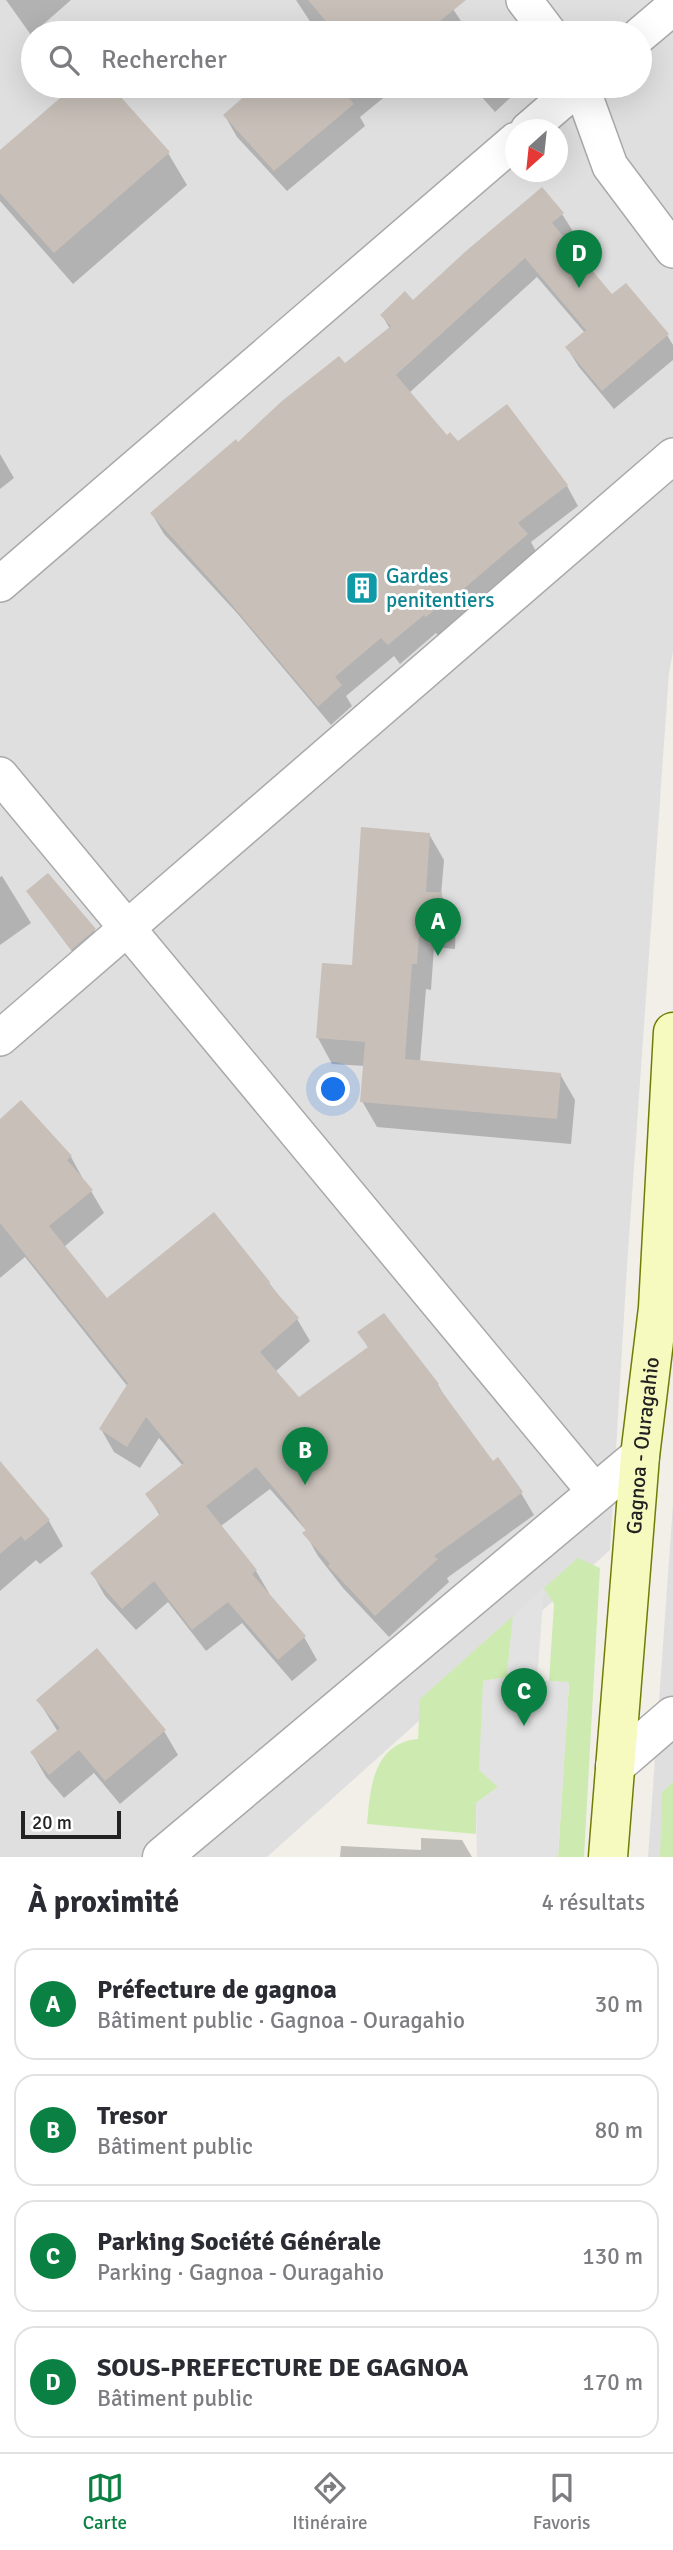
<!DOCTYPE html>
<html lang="fr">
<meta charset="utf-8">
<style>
:root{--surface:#fff;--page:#f2f2f3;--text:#2b2b33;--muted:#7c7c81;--line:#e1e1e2;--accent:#0b8043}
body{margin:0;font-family:Signika,sans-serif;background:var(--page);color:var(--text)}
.compass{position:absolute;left:505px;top:119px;width:63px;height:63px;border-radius:50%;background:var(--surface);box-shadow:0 7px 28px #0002;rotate:207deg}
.scale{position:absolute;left:21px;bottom:18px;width:100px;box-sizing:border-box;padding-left:7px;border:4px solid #222;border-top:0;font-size:19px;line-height:24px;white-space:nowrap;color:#222;-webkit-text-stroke:5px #fff;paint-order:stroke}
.you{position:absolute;left:334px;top:1090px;width:24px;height:24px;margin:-18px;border:5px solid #fff;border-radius:50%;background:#1a73e8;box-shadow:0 0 0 10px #1a73e833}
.badge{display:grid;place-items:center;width:46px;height:46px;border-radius:50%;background:var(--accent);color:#fff;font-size:23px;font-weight:700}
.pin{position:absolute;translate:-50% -58px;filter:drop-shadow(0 2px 4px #0008)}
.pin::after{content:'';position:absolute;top:37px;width:24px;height:21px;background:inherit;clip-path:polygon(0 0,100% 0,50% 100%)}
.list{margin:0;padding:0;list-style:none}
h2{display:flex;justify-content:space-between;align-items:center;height:91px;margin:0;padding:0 28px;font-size:30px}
h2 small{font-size:23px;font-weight:400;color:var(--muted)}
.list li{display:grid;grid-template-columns:46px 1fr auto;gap:21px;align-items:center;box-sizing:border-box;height:112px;margin:0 14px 14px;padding:0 14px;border:2px solid var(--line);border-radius:21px}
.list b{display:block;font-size:26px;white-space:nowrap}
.list p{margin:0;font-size:23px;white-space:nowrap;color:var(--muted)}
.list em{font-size:23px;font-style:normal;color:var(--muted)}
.icon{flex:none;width:38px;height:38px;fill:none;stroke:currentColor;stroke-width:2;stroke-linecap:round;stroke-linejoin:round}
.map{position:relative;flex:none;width:673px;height:1857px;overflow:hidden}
.search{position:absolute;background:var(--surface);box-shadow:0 7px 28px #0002;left:21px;right:21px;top:21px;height:77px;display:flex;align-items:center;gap:18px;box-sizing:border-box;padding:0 24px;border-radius:38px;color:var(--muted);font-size:26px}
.sheet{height:595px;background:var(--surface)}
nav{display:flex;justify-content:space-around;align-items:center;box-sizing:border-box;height:98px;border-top:2px solid var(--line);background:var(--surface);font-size:19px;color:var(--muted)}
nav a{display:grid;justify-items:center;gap:4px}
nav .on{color:var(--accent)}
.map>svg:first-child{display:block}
.residential{fill:#e0dfdf;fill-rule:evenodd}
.grass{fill:#cdebb0}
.parking{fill:#e2e2e2}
.shadow{fill:#0003}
.building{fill:#c7bfb8}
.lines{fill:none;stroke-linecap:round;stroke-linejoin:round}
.minor-casing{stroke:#a9a9a9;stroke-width:38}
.tertiary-casing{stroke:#a9a9a9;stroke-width:41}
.secondary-casing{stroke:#707d05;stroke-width:41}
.minor{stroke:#fff;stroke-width:35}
.tertiary{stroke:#fff;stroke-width:38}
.secondary{stroke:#f7fabf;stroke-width:38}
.labels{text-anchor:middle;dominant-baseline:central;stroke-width:6;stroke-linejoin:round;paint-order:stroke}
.culture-label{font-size:21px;fill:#0d838f;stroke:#fff;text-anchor:start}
.street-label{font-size:21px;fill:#222;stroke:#fff}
</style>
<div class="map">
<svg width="673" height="1857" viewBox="0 0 673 1857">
<rect width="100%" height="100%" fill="#f2efe9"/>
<!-- residential -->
<path class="residential" d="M 0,0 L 673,0 L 673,651 L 669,673 L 627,1266 L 610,1550 L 267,1857 L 0,1857 ZM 33,33 L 640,33 L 640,86 L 33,86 ZM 516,130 L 558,130 L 558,172 L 516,172 Z
M 673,1504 L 673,1857 L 648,1857 Z"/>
<!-- grass -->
<path class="grass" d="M 578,1558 L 600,1568 L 584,1857 L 558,1857 L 569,1683 L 549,1681 L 554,1604 L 544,1588 Z
M 513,1616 L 507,1677 L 483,1681 L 498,1787 L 476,1803 L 476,1834 L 367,1824 C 370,1789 373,1743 418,1739 L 420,1699 Z
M 673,1782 L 673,1857 L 660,1857 L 662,1792 Z"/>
<!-- parking -->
<path class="parking" d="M 544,1588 L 537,1680 L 569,1682 L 558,1857 L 477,1857 L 476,1803 L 498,1787 L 479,1770 L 483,1681 L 507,1677 L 513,1616 Z"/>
<!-- shadow -->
<path class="shadow" d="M 6,0 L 71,0 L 31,35 Z
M 296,0 L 447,0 L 467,30 L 463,33 L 305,33 L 313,26 Z
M 76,86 L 109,86 L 168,153 L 187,185 L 73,284 L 0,201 L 0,152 Z
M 259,86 L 398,86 L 360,117 L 365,126 L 287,191 L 237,137 L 225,116 Z
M 472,86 L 523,86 L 495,112 Z
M 562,214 L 574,233 L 565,241 L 612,296 L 625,285 L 667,335 L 673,345 L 673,360 L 614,409 L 579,367 L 567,348 L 585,333 L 537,277 L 409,393 L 446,438 L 567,486 L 578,506 L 531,542 L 538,555 L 458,623 L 456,621 L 439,636 L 436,633 L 400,664 L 394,656 L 346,696 L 352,706 L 331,725 L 236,612 L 164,534 L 152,514 L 238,445 L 345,366 L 390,329 L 382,315 L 413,302 Z
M 0,454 L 14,478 L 0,489 Z
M 429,834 L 444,860 L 441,895 L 456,920 L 455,949 L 434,947 L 431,990 L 426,989 L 420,1062 L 560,1074 L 575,1100 L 571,1144 L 377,1127 L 362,1101 L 365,1066 L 332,1064 L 318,1038 L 353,967 Z
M 2,876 L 31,923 L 0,945 L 0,877 Z
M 28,892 L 94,930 L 99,939 L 77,958 Z
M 0,1122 L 71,1157 L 83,1179 L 82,1180 L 91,1191 L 104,1213 L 64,1247 L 106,1301 L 269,1283 L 297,1319 L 310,1341 L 275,1372 L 299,1399 L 369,1349 L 360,1333 L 384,1315 L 438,1385 L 450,1405 L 492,1464 L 521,1493 L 534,1515 L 447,1578 L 449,1582 L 389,1637 L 343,1588 L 318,1556 L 305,1533 L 307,1532 L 305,1529 L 270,1489 L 221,1526 L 256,1571 L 269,1593 L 267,1594 L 304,1637 L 317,1660 L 292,1681 L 242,1623 L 206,1651 L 168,1602 L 136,1630 L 105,1596 L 92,1573 L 160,1516 L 147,1494 L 183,1466 L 159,1438 L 140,1468 L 114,1452 L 101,1429 L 128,1387 L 25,1257 L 0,1278 Z
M 0,1485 L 49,1521 L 63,1546 L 40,1564 L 36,1560 L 0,1591 Z
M 38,1700 L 164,1731 L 178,1755 L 120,1804 L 94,1773 L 64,1798 L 46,1777 L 32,1753 L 58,1732 Z
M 421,1838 L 462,1840 L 472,1857 L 340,1857 L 341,1846 L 421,1850 Z"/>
<!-- building -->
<path class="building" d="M 308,0 L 466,0 L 425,33 L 336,33 Z
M 74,86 L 111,86 L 170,152 L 54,253 L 0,193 L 0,150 Z
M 256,86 L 338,86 L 354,104 L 274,171 L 223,115 Z
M 542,187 L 564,213 L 552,223 L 612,294 L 626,283 L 669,334 L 602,391 L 565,347 L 586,330 L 525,258 L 396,375 L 447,435 L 450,432 L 458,441 L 507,404 L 568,485 L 518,523 L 528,534 L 446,604 L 444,602 L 426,617 L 424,615 L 388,645 L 381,638 L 335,677 L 342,685 L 318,707 L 222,593 L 150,513 L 236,439 L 238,442 L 282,401 L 339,356 L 345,363 L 391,326 L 380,315 L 405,291 L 413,300 L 466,251 Z
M 361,827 L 430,833 L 426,892 L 442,892 L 441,924 L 420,922 L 417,964 L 412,964 L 405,1059 L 561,1073 L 557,1119 L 360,1102 L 365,1042 L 316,1038 L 322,963 L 352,965 Z
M 48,873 L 96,929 L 71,950 L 26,891 Z
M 21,1100 L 72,1156 L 67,1160 L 93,1190 L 49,1226 L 107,1298 L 214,1212 L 270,1282 L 269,1284 L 299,1318 L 260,1352 L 299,1397 L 368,1347 L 357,1332 L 384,1313 L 439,1384 L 437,1385 L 493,1461 L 498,1457 L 523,1492 L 434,1556 L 438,1559 L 375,1616 L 328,1566 L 330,1564 L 302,1533 L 306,1530 L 290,1507 L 256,1467 L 206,1506 L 257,1570 L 252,1574 L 306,1636 L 278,1660 L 228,1602 L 192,1630 L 154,1581 L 122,1609 L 90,1573 L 160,1514 L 145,1494 L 184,1463 L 146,1417 L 127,1447 L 99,1429 L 128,1383 L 0,1223 L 0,1119 Z
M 0,1461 L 50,1520 L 25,1541 L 21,1536 L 0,1554 Z
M 97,1648 L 166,1730 L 105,1781 L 79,1750 L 49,1775 L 30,1752 L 60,1728 L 36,1700 Z"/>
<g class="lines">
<defs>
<path id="minor" d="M 524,0 L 549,33
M 640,35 L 673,7
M 581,86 L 610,166 L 673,250
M 528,130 L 579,86
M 0,584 L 516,140
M 0,775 L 596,1493
M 0,1038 L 673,456"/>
<path id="tertiary" d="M 615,1766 L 673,1716
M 162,1857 L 640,1456"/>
<g id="secondary">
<path id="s1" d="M 608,1857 L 640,1456 L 658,1308 L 673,1032"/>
</g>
</defs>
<!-- minor casing -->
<use href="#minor" class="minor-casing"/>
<!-- tertiary casing -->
<use href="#tertiary" class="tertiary-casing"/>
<!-- secondary casing -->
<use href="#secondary" class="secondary-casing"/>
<!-- minor -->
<use href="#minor" class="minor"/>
<!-- tertiary -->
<use href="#tertiary" class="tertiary"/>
<!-- secondary -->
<use href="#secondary" class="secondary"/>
</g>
<!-- icons -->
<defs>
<symbol id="building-square" viewBox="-11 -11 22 22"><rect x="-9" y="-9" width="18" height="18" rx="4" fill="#0f9aa8" stroke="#fff"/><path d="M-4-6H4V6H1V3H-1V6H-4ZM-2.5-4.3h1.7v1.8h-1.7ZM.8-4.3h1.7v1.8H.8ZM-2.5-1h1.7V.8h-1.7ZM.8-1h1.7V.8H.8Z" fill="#fff"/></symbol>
</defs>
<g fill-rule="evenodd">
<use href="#building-square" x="343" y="569" width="38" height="38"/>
</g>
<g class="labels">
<!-- culture labels -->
<g class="culture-label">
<text x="386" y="576">Gardes<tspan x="386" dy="24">penitentiers</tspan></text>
</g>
<!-- street labels -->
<g class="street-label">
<text stroke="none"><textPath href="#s1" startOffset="413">Gagnoa - Ouragahio</textPath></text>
</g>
</g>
</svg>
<svg class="compass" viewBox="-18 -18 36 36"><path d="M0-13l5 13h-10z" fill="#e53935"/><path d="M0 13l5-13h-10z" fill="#7c7c81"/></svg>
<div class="scale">20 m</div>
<div class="you"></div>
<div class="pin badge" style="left:438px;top:956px">A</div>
<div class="pin badge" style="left:305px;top:1485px">B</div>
<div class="pin badge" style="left:524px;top:1726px">C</div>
<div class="pin badge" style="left:579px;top:288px">D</div>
<div class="search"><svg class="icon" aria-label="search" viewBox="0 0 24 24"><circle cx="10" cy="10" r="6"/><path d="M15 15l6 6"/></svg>Rechercher</div>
</div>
<section class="sheet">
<h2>À proximité<small>4 résultats</small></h2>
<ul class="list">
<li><span class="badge">A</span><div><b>Préfecture de gagnoa</b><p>Bâtiment public · Gagnoa - Ouragahio</p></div><em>30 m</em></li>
<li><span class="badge">B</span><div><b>Tresor</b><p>Bâtiment public</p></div><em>80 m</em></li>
<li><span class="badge">C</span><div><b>Parking Société Générale</b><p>Parking · Gagnoa - Ouragahio</p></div><em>130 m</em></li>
<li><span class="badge">D</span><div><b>SOUS-PREFECTURE DE GAGNOA</b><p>Bâtiment public</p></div><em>170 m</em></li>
</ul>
</section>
<nav>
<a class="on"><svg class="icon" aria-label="map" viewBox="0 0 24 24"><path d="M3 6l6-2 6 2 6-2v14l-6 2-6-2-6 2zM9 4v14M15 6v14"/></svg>Carte</a>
<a><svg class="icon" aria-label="directions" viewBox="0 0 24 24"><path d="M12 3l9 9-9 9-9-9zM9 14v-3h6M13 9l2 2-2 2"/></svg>Itinéraire</a>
<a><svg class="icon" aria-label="saved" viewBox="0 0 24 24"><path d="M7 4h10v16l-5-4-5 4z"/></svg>Favoris</a>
</nav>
